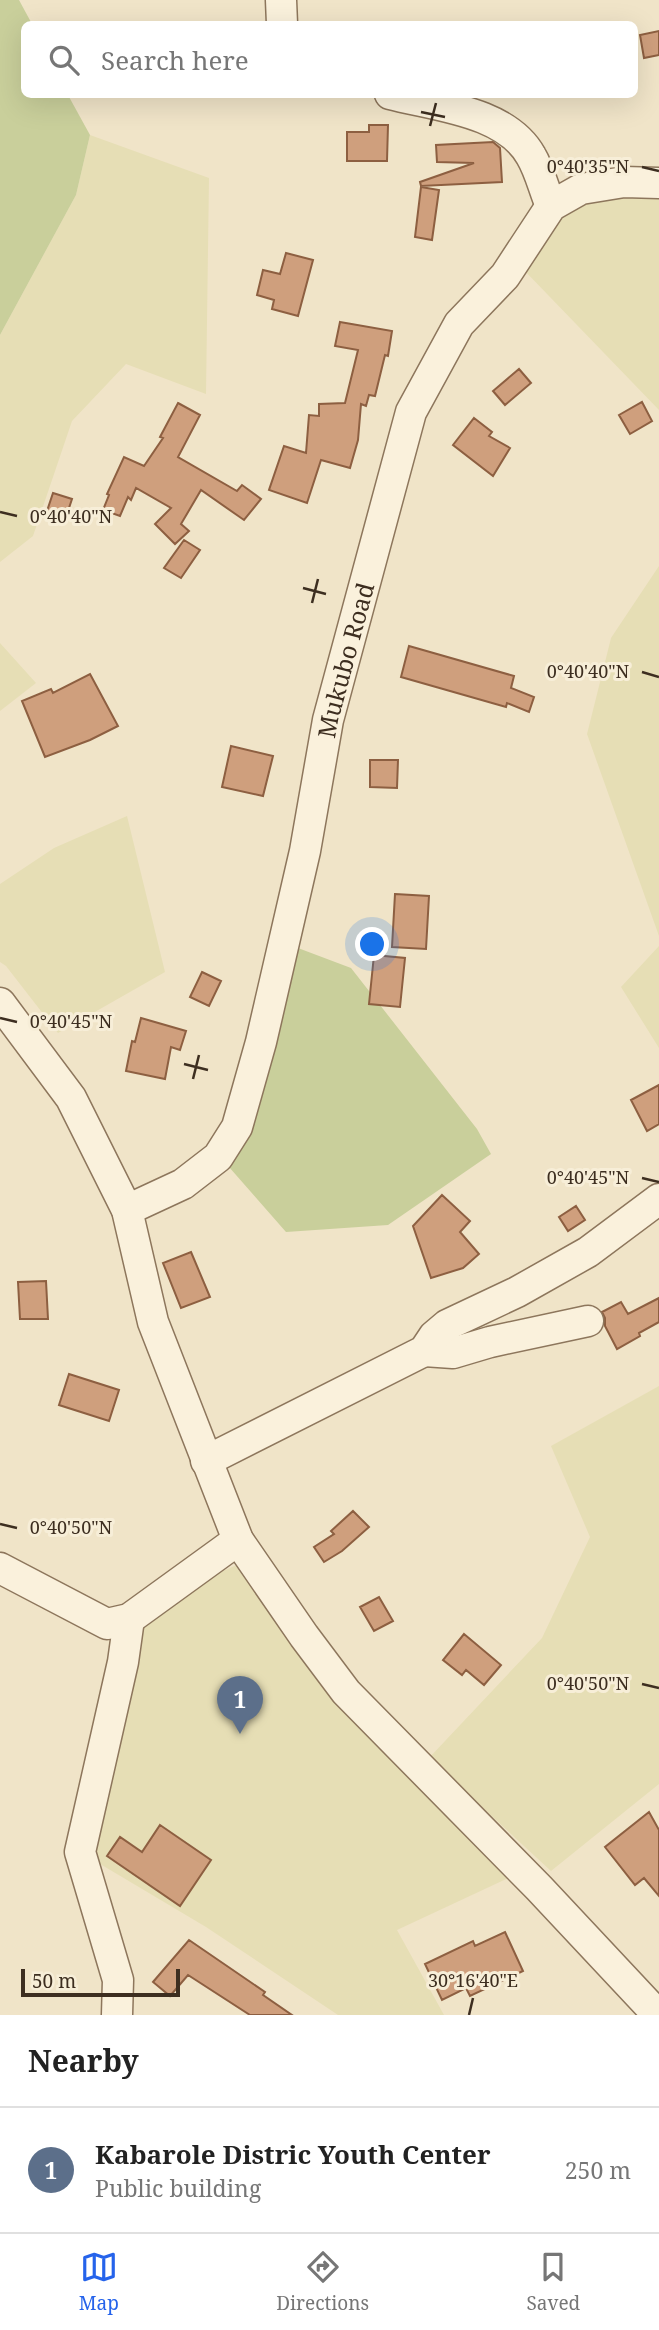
<!DOCTYPE html>
<meta charset="utf-8">
<style>
:root{--surface:#fff;--page:#f2f2f2;--text:#222;--muted:#767676;--line:#e0e0e0;--accent:#2563eb}
body{margin:0;font-family:"Noto Serif",serif;background:var(--page);color:var(--text)}
.scale{position:absolute;left:21px;bottom:18px;width:159px;box-sizing:border-box;padding-left:7px;border:4px solid #3d2e20;border-top:0;font-size:19px;line-height:24px;white-space:nowrap;color:#3d2e20;-webkit-text-stroke:5px #f7eed8;paint-order:stroke}
.you{position:absolute;left:373px;top:945px;width:24px;height:24px;margin:-18px;border:5px solid #fff;border-radius:50%;background:#1a73e8;box-shadow:0 0 0 10px #1a73e833}
.badge{display:grid;place-items:center;width:46px;height:46px;border-radius:50%;background:var(--accent);color:#fff;font-size:23px;font-weight:700}
.pin{position:absolute;translate:-50% -58px;filter:drop-shadow(0 2px 4px #0008)}
.pin::after{content:'';position:absolute;top:37px;width:24px;height:21px;background:inherit;clip-path:polygon(0 0,100% 0,50% 100%)}
.list{margin:0;padding:0;list-style:none}
h2{display:flex;justify-content:space-between;align-items:center;height:91px;margin:0;padding:0 28px;font-size:30px}
h2 small{font-size:23px;font-weight:400;color:var(--muted)}
.list li{display:grid;grid-template-columns:46px 1fr auto;gap:21px;align-items:center;box-sizing:border-box;height:126px;padding:0 28px;border-top:2px solid var(--line)}
.list b{display:block;font-size:26px;white-space:nowrap}
.list p{margin:0;font-size:23px;white-space:nowrap;color:var(--muted)}
.list em{font-size:23px;font-style:normal;color:var(--muted)}
.icon{flex:none;width:38px;height:38px;fill:none;stroke:currentColor;stroke-width:2;stroke-linecap:round;stroke-linejoin:round}
.map{position:relative;flex:none;width:659px;height:2015px;overflow:hidden}
.search{position:absolute;background:var(--surface);box-shadow:0 7px 28px #0002;left:21px;right:21px;top:21px;height:77px;display:flex;align-items:center;gap:18px;box-sizing:border-box;padding:0 24px;border-radius:10px;color:var(--muted);font-size:26px}
.sheet{height:217px;background:var(--surface)}
nav{display:flex;justify-content:space-around;align-items:center;box-sizing:border-box;height:98px;border-top:2px solid var(--line);background:var(--surface);font-size:19px;color:var(--muted)}
nav a{display:grid;justify-items:center;gap:4px}
nav .on{color:var(--accent)}
.map>svg:first-child{display:block}
.farmland{fill:#e6deb5}
.green{fill:#c9cf9b}
.building{fill:#cf9f7d;stroke:#8d5f41;stroke-width:2}
.lines{fill:none;stroke-linecap:round;stroke-linejoin:round}
.minor-casing{stroke:#8d765c;stroke-width:33}
.minor{stroke:#faf1dc;stroke-width:30}
.ticks{fill:none;stroke:#3d2e20;stroke-width:2.5}
.labels{text-anchor:middle;dominant-baseline:central;stroke-width:6;stroke-linejoin:round;paint-order:stroke}
.street-label{font-size:24px;fill:#3d2e20;stroke:#f7eed8}
.ticks-label{font-size:18px;text-anchor:middle;fill:#3d2e20;stroke:#f7eed8;stroke-width:6;stroke-linejoin:round;paint-order:stroke}
</style>
<div class="map">
<svg width="659" height="2015" viewBox="0 0 659 2015">
<rect width="100%" height="100%" fill="#f0e4c8"/>
<!-- farmland -->
<path class="farmland" d="M 90,135 L 209,178 L 206,394 L 126,364 L 72,421 L 33,536 L 0,562 L 0,335 L 76,195 Z
M 659,185 L 659,410 L 521,267 L 574,202 Z
M 659,566 L 659,936 L 587,734 L 611,638 Z
M 0,643 L 36,683 L 0,711 Z
M 127,816 L 165,972 L 58,1033 L 6,966 L 0,962 L 0,884 L 54,848 Z
M 659,946 L 659,1048 L 621,987 Z
M 659,1386 L 659,1784 L 551,1871 L 429,1758 L 542,1638 L 590,1537 L 551,1446 Z
M 239,1564 L 519,1873 L 397,1930 L 444,2015 L 338,2015 L 206,1927 L 80,1852 L 141,1607 Z"/>
<!-- green -->
<path class="green" d="M 0,0 L 19,0 L 32,24 L 24,24 L 24,94 L 68,95 L 90,135 L 76,195 L 0,335 Z
M 290,945 L 351,968 L 477,1129 L 491,1154 L 388,1225 L 286,1232 L 229,1167 Z"/>
<!-- building -->
<path class="building" d="M 659,31 L 659,55 L 644,58 L 640,35 Z
M 369,125 L 388,125 L 387,161 L 347,161 L 347,132 L 369,132 Z
M 493,142 L 500,148 L 502,182 L 421,186 L 420,182 L 474,163 L 437,162 L 436,145 Z
M 421,187 L 439,190 L 432,240 L 415,237 Z
M 286,253 L 313,260 L 298,316 L 272,309 L 274,300 L 257,295 L 263,270 L 280,274 Z
M 340,322 L 392,331 L 388,356 L 385,355 L 375,396 L 369,395 L 366,406 L 361,404 L 358,440 L 350,468 L 321,460 L 307,503 L 269,490 L 284,446 L 306,453 L 309,415 L 319,416 L 319,404 L 345,403 L 358,350 L 335,346 Z
M 519,369 L 531,383 L 505,405 L 493,391 Z
M 642,402 L 652,421 L 630,434 L 619,415 Z
M 178,403 L 200,415 L 178,457 L 237,491 L 242,485 L 261,499 L 244,520 L 201,490 L 181,524 L 189,531 L 175,544 L 155,524 L 171,508 L 136,488 L 131,500 L 128,497 L 120,516 L 103,510 L 109,495 L 107,494 L 124,457 L 144,466 L 163,438 L 160,437 Z
M 474,418 L 492,432 L 489,436 L 510,448 L 493,476 L 453,445 Z
M 53,493 L 72,499 L 64,523 L 45,517 Z
M 184,540 L 200,550 L 181,578 L 164,568 Z
M 409,646 L 514,676 L 511,688 L 534,697 L 529,712 L 507,703 L 506,707 L 401,677 Z
M 90,674 L 118,726 L 90,740 L 45,757 L 22,701 L 51,689 L 53,693 Z
M 231,746 L 273,756 L 263,796 L 222,787 Z
M 370,760 L 398,760 L 397,788 L 370,787 Z
M 395,894 L 429,896 L 426,949 L 392,947 Z
M 374,955 L 405,958 L 400,1007 L 369,1004 Z
M 202,972 L 221,981 L 209,1006 L 190,997 Z
M 141,1018 L 186,1031 L 180,1050 L 171,1047 L 165,1079 L 126,1071 L 132,1041 L 135,1042 Z
M 659,1085 L 659,1124 L 647,1131 L 631,1100 Z
M 442,1195 L 470,1221 L 460,1232 L 479,1254 L 463,1268 L 431,1278 L 413,1226 Z
M 576,1206 L 585,1220 L 568,1231 L 559,1217 Z
M 191,1252 L 210,1297 L 181,1308 L 163,1263 Z
M 46,1281 L 48,1319 L 20,1319 L 18,1282 Z
M 659,1298 L 659,1322 L 639,1333 L 640,1336 L 617,1349 L 605,1326 L 605,1318 L 602,1312 L 621,1302 L 628,1314 Z
M 69,1374 L 119,1390 L 109,1421 L 59,1405 Z
M 353,1511 L 369,1527 L 342,1551 L 324,1562 L 314,1547 L 334,1534 L 331,1531 Z
M 379,1597 L 393,1621 L 374,1631 L 360,1607 Z
M 464,1634 L 501,1665 L 484,1685 L 466,1670 L 462,1675 L 443,1660 Z
M 649,1812 L 659,1830 L 659,1896 L 644,1878 L 635,1885 L 605,1847 Z
M 160,1825 L 211,1860 L 180,1906 L 107,1856 L 120,1837 L 142,1852 Z
M 505,1932 L 523,1971 L 470,1996 L 466,1988 L 442,2000 L 425,1964 L 473,1941 L 475,1946 Z
M 189,1940 L 265,1992 L 263,1995 L 292,2015 L 250,2015 L 188,1975 L 170,1996 L 153,1982 Z"/>
<g class="lines">
<defs>
<g id="minor">
<path d="M 281,0 L 282,24"/>
<path d="M 390,94 C 436,106 506,111 531,156 C 540,171 544,190 551,206"/>
<path d="M 0,1003 L 71,1098 L 127,1210 L 153,1322 L 238,1540 L 304,1636 L 346,1692 L 539,1888 L 658,2015"/>
<path id="s1" d="M 127,1210 L 183,1184 L 218,1157 L 237,1127 L 261,1042 L 305,851 L 328,720 L 411,412 L 459,324 L 505,276 L 551,206 L 581,189 L 624,182 L 659,183"/>
<path d="M 424,1351 L 453,1353 L 490,1342 L 588,1321"/>
<path d="M 206,1461 L 424,1351 L 434,1336 L 447,1325 L 517,1292 L 588,1252 L 659,1199"/>
<path d="M 0,1568 L 107,1624 L 129,1619 L 238,1540"/>
<path d="M 117,2015 L 118,1980 L 80,1852 L 123,1662 L 129,1619"/>
</g>
</defs>
<!-- minor casing -->
<use href="#minor" class="minor-casing"/>
<!-- minor -->
<use href="#minor" class="minor"/>
</g>
<!-- ticks -->
<path class="ticks" d="M 421,112 L 445,117M 430,126 L 436,103M 642,167 L 659,171M 0,512 L 17,516M 303,588 L 326,594M 312,603 L 318,579M 642,672 L 659,677M 0,1018 L 17,1022M 184,1064 L 208,1070M 193,1079 L 199,1055M 642,1178 L 659,1182M 0,1524 L 17,1528M 642,1684 L 659,1688M 469,2015 L 473,1998"/>
<g class="labels">
<!-- street labels -->
<g class="street-label">
<text stroke="none"><textPath href="#s1" startOffset="621">Mukubo Road</textPath></text>
</g>
</g>
<g class="ticks-label">
<text x="588" y="173">0°40'35"N</text>
<text x="71" y="523">0°40'40"N</text>
<text x="588" y="678">0°40'40"N</text>
<text x="71" y="1028">0°40'45"N</text>
<text x="588" y="1184">0°40'45"N</text>
<text x="71" y="1534">0°40'50"N</text>
<text x="588" y="1690">0°40'50"N</text>
<text x="473" y="1987">30°16'40"E</text>
</g>
</svg>
<div class="scale">50 m</div>
<div class="you"></div>
<div class="pin badge" style="left:240px;top:1734px;background:#5c6f8a">1</div>
<div class="search"><svg class="icon" aria-label="search" viewBox="0 0 24 24"><circle cx="10" cy="10" r="6"/><path d="M15 15l6 6"/></svg>Search here</div>
</div>
<section class="sheet">
<h2>Nearby<small></small></h2>
<ul class="list">
<li><span class="badge" style="background:#5c6f8a">1</span><div><b>Kabarole Distric Youth Center</b><p>Public building</p></div><em>250 m</em></li>
</ul>
</section>
<nav>
<a class="on"><svg class="icon" aria-label="map" viewBox="0 0 24 24"><path d="M3 6l6-2 6 2 6-2v14l-6 2-6-2-6 2zM9 4v14M15 6v14"/></svg>Map</a>
<a><svg class="icon" aria-label="directions" viewBox="0 0 24 24"><path d="M12 3l9 9-9 9-9-9zM9 14v-3h6M13 9l2 2-2 2"/></svg>Directions</a>
<a><svg class="icon" aria-label="saved" viewBox="0 0 24 24"><path d="M7 4h10v16l-5-4-5 4z"/></svg>Saved</a>
</nav>
